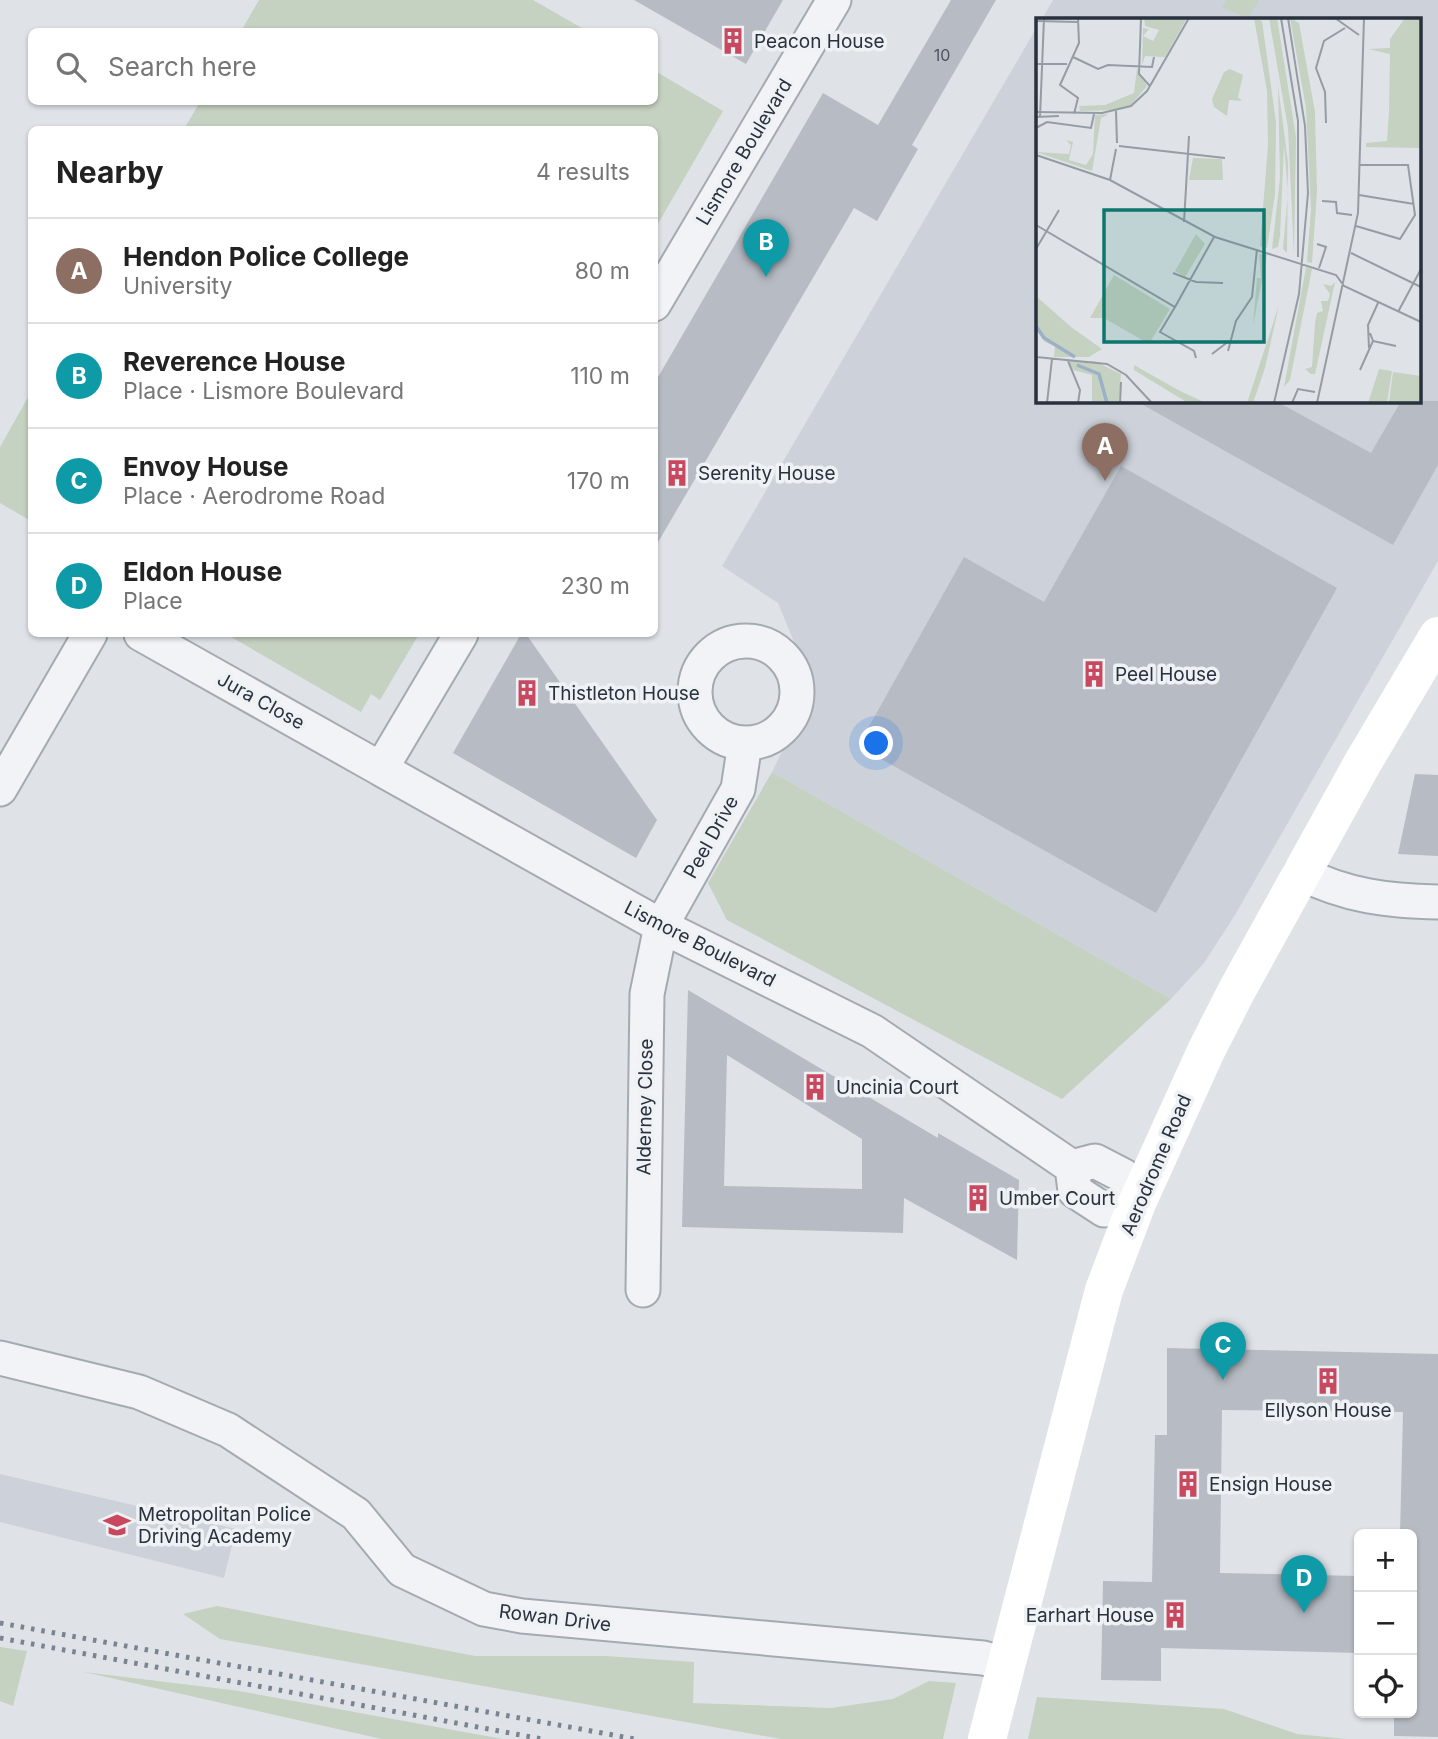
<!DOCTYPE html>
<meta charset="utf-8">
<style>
:root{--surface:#fff;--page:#f6f6f6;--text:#222;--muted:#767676;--line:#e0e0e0;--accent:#c8495f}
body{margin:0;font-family:Inter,sans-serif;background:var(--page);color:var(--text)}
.controls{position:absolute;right:21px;bottom:21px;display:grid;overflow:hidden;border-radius:10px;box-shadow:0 2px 5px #0004}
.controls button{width:63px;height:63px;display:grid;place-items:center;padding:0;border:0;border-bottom:2px solid var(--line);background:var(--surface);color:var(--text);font:35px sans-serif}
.you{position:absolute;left:877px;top:744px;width:24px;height:24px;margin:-18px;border:5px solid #fff;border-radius:50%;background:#1a73e8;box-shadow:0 0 0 10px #1a73e833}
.badge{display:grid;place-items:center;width:46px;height:46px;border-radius:50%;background:var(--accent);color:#fff;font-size:23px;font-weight:700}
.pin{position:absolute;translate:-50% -58px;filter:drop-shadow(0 2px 4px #0008)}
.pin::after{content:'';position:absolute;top:37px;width:24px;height:21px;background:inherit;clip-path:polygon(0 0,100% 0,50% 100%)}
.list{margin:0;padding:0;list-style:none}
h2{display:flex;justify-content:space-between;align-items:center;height:91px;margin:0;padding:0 28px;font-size:30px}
h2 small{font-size:23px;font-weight:400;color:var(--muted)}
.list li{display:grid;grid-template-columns:46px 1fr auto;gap:21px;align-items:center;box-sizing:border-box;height:105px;padding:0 28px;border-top:2px solid var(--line)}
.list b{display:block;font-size:26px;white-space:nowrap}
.list p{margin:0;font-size:23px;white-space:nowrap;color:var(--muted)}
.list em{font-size:23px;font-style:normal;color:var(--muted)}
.icon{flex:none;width:38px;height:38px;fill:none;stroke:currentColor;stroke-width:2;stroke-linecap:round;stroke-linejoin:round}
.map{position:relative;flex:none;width:1438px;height:1739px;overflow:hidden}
.search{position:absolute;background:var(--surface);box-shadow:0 2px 5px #0004;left:28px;top:28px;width:630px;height:77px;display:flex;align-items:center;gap:18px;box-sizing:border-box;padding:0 24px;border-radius:10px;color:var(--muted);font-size:26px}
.panel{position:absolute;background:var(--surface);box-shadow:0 2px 5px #0004;left:28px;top:126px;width:630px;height:511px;border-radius:10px}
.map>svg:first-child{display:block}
.built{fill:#cdd2da}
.green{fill:#c5d1c1}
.building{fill:#b7bcc4;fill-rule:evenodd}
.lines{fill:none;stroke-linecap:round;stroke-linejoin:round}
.street-casing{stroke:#a5aab2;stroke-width:37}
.street{stroke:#f2f3f6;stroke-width:33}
.secondary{stroke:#fff;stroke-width:38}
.rail{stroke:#798391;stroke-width:5;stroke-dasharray:3.5 7;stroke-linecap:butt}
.labels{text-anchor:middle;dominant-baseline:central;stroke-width:7;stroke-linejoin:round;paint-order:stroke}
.number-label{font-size:16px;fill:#4c5460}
.poi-label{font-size:19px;fill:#29313e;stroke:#eff2f5;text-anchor:start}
.street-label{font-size:19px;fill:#29313e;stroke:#eff2f5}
.inset-river{fill:none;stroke:#9cb1c6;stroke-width:3.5}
.inset-road{fill:none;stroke:#969ca4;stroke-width:2}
.view{fill:#0f766e;fill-opacity:0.15;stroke:#0f766e;stroke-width:3.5}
.inset-edge{fill:none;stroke:#29313e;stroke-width:3.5}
</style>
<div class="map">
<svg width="1438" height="1739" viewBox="0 0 1438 1739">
<rect width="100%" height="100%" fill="#dfe3e8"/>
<!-- built -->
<path class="built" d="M 1053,0 L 1438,0 L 1438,561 L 1235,915 L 1204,963 L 1171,999 L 772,772 L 813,688 L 778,603 L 722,566 L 1037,27 L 1037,401 L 1419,401 L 1419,19 L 1042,19 Z
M 0,1474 L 236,1529 L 224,1578 L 0,1522 Z"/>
<!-- green -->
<path class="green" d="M 259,0 L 533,0 L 587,31 L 241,31 Z
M 1226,0 L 1259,0 L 1248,19 L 1222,7 Z
M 655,71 L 723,111 L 655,229 L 654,130 L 184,129 L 200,102 L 654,102 Z
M 31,392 L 32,521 L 31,521 L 0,503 L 0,447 Z
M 226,634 L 419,634 L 380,700 L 371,694 L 361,712 Z
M 772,772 L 1171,999 L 1062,1099 L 727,920 L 708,883 Z
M 217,1606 L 475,1656 L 606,1656 L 694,1662 L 693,1703 L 831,1708 L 893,1699 L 929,1681 L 956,1683 L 943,1739 L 781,1739 L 220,1639 L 183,1614 Z
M 0,1647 L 27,1651 L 13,1706 L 0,1701 Z
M 84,1672 L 239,1691 L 503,1739 L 382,1739 Z
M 1037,1697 L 1224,1709 L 1297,1734 L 1346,1739 L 1028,1739 Z"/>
<!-- building -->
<path class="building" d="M 634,0 L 783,0 L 746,64 Z
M 951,0 L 996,0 L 912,145 L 918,149 L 877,221 L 854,208 L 654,549 L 654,384 L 823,93 L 878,125 Z
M 1136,401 L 1276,401 L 1371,453 L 1401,401 L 1438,401 L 1438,465 L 1393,545 Z
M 1121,466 L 1337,588 L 1156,913 L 858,746 L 964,557 L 1044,602 Z
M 521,634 L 526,634 L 657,820 L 636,858 L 453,753 Z
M 1415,774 L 1438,775 L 1438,856 L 1398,854 Z
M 688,990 L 938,1138 L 938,1133 L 1019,1180 L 1017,1260 L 904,1198 L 903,1233 L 682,1227 ZM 727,1055 L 862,1139 L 862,1189 L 724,1186 Z
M 1167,1348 L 1438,1354 L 1438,1737 L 1394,1736 L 1394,1713 L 1412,1713 L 1412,1534 L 1400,1534 L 1403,1412 L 1222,1410 L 1220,1573 L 1359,1576 L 1359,1653 L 1161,1648 L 1161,1681 L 1101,1680 L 1103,1581 L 1152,1582 L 1155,1435 L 1167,1435 Z"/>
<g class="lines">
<defs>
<path id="street" d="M 654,304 L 834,0
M 141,634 L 381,769
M 461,634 L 381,769 L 661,926 L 872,1031 L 1072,1167 L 1095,1161 L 1124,1176 L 1137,1203 L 1104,1210 L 1075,1191 L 1072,1167
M695 692a51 51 0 1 1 102 0a51 51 0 1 1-102 0Z
M 0,789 L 90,634
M 1301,873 C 1346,896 1388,901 1438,902
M 643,1290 L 647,994 L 661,926 L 738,789 L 745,743
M 0,1358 L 139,1392 L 228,1430 L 356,1514 L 402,1570 L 484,1609 L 522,1616 L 983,1658 L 1007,1664"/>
</defs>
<!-- street casing -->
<use href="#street" class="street-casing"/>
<!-- street -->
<use href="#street" class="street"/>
<!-- secondary -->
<path class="secondary" d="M 987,1739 L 1104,1290 L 1137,1203 L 1206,1051 L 1237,990 L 1362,764 L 1438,636"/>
<!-- rail -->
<path class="rail" d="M 0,1623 L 635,1739
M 0,1638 L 542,1739"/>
</g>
<!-- icons -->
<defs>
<symbol id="building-bare" viewBox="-9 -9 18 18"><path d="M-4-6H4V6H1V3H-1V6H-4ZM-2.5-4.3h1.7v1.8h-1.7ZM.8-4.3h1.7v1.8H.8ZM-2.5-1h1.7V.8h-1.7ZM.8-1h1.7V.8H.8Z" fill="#c8495f" stroke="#eff2f5" stroke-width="2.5" paint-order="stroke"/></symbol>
<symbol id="university-bare" viewBox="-9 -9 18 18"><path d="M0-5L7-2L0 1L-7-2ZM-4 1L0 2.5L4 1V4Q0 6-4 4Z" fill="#c8495f" stroke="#eff2f5" stroke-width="2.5" paint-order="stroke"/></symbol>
</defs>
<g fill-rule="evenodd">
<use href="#building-bare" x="714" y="22" width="38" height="38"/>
<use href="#building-bare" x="658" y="454" width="38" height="38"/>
<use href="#building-bare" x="1075" y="655" width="38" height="38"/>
<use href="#building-bare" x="508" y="674" width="38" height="38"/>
<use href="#building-bare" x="796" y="1068" width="38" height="38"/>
<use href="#building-bare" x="959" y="1179" width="38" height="38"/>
<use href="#building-bare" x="1309" y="1362" width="38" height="38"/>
<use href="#building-bare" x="1169" y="1465" width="38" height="38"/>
<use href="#university-bare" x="98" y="1506" width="38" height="38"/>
<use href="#building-bare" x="1156" y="1596" width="38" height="38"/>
</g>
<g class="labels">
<!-- number labels -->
<g class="number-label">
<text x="942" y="55">10</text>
</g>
<!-- poi labels -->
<g class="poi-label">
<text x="754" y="41">Peacon House</text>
<text x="698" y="473">Serenity House</text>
<text x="1115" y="674">Peel House</text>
<text x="548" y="693">Thistleton House</text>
<text x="836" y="1087">Uncinia Court</text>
<text x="999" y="1198">Umber Court</text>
<text x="1328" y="1410" text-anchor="middle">Ellyson House</text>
<text x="1209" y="1484">Ensign House</text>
<text x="138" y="1514">Metropolitan Police<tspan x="138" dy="22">Driving Academy</tspan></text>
<text x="1154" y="1615" text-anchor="end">Earhart House</text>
</g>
<!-- street labels -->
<g class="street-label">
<text transform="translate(744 152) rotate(-59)">Lismore Boulevard</text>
<text transform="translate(261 701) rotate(29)">Jura Close</text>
<text transform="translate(711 837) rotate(-61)">Peel Drive</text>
<text transform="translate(700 944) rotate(27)">Lismore Boulevard</text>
<text transform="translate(645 1107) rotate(-89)">Alderney Close</text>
<text transform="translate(1156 1165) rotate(-67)">Aerodrome Road</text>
<text transform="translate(555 1618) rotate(7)">Rowan Drive</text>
</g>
</g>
<!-- overview -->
<g transform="translate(1036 18)">
<rect width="385" height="385" fill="#dfe3e8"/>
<path d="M 108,0 L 151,0 L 129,39 L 109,38 L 106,47 L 107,10 L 113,11 L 107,18 L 117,23 L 123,12 L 109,8 ZM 218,0 L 226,3 L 240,104 L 239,176 L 231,230 L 224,228 L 232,127 L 231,73 ZM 233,0 L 241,0 L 260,119 L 258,237 L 252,110 ZM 254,0 L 263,5 L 279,94 L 281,174 L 276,245 L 271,244 L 275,191 L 270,90 ZM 369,0 L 385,0 L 385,130 L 330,129 L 330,125 L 351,123 L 353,94 L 354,36 L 332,31 L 354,30 L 354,21 ZM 101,50 L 111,68 L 95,87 L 79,92 L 44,93 L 43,88 L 69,87 L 98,75 ZM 194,51 L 207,57 L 202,79 L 206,83 L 193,82 L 191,98 L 178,89 L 176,81 L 188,54 ZM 242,67 L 252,145 L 251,235 L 247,231 L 252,175 L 248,127 L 244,218 L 242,229 L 236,231 L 244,160 ZM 73,96 L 65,100 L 56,153 L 0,134 L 33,136 L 35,127 L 30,122 L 37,124 L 33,142 L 50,147 L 57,136 L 59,97 ZM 157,140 L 186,141 L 187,162 L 153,162 ZM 160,216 L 169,226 L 149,259 L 139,253 ZM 223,236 L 231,237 L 217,307 L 221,260 L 225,260 ZM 270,249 L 276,251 L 254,362 L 248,369 ZM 78,257 L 134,291 L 113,326 L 68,300 L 54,300 ZM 299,264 L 279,356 L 275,356 L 269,351 L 276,349 L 279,305 L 281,295 L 287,293 L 285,283 L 292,283 L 294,276 L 287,266 L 295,268 ZM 0,278 L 35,309 L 66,331 L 53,339 L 18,339 L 19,328 L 9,324 L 0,310 ZM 243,287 L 229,350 L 217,385 L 211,385 ZM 32,343 L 58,343 L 85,356 L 83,385 L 56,385 L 56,357 L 37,352 ZM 98,347 L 144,373 L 170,385 L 152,385 L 98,352 ZM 343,351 L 356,353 L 351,385 L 332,385 ZM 357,354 L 385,358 L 384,385 L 353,385 Z" fill="#c5d1c1"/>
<path class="inset-river" d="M 0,308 L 8,320 L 39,339M 41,347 L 63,356 L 71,385"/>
<path class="inset-road" d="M 105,0 L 103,56 L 114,68M 245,0 L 262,103 L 262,239M 299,0 L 323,17M 0,3 L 42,4M 37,39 L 62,51 L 72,47 L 116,49 L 118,39M 0,46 L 31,46M 80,93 L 81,125M 0,94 L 66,95 L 95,88 L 111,73 L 153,0M 38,96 L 42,80 L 24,67 L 43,25 L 42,0M 0,99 L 23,98M 4,99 L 8,0M 290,105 L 289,74 L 280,50 L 288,23 L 309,10M 0,110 L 11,104 L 55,110 L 58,96M 83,128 L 189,140M 0,137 L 74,162 L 179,219 L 300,257 L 308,268 L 385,304M 74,162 L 80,131M 323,177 L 378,186M 286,183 L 300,184 L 301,195 L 316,197M 148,204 L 153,118M 0,207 L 139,289 L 178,219M 320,208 L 364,221 L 379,197 L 372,147 L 324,147M 281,226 L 290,229 L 283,250M 0,231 L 23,192M 315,235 L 385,269M 137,255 L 160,264 L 187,265M 139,289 L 124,314 L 158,333 L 160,340M 362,294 L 385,251M 337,323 L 360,328M 333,330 L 332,307 L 342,285M 192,333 L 200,303 L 216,279 L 221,231M 176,336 L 193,323M 0,339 L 71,346 L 90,357 L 116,385M 32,343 L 44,372 L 42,385M 324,352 L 337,323 L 334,315M 11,385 L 16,341M 84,385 L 85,364M 238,385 L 263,276 L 272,175 L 269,108 L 252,0M 256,385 L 262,371 L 279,374M 281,385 L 322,195 L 328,0"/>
<path class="view" d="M 68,192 L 228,192 L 228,324 L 68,324 Z"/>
<rect width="385" height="385" class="inset-edge"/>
</g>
</svg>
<div class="controls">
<button>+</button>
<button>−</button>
<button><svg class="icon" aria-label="locate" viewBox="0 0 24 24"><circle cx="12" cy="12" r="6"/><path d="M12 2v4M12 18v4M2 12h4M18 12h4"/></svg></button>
</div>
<div class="you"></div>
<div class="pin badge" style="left:1105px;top:481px;background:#8d6e63">A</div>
<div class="pin badge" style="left:766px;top:277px;background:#0f9aa8">B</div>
<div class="pin badge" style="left:1223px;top:1380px;background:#0f9aa8">C</div>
<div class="pin badge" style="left:1304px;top:1613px;background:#0f9aa8">D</div>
<div class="search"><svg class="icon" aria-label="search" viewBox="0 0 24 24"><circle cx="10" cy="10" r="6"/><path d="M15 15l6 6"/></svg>Search here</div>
<section class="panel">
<h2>Nearby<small>4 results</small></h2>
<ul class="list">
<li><span class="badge" style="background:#8d6e63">A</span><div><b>Hendon Police College</b><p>University</p></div><em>80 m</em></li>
<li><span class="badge" style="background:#0f9aa8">B</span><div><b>Reverence House</b><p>Place · Lismore Boulevard</p></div><em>110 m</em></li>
<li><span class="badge" style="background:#0f9aa8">C</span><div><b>Envoy House</b><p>Place · Aerodrome Road</p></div><em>170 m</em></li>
<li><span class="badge" style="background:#0f9aa8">D</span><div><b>Eldon House</b><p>Place</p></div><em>230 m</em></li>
</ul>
</section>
</div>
